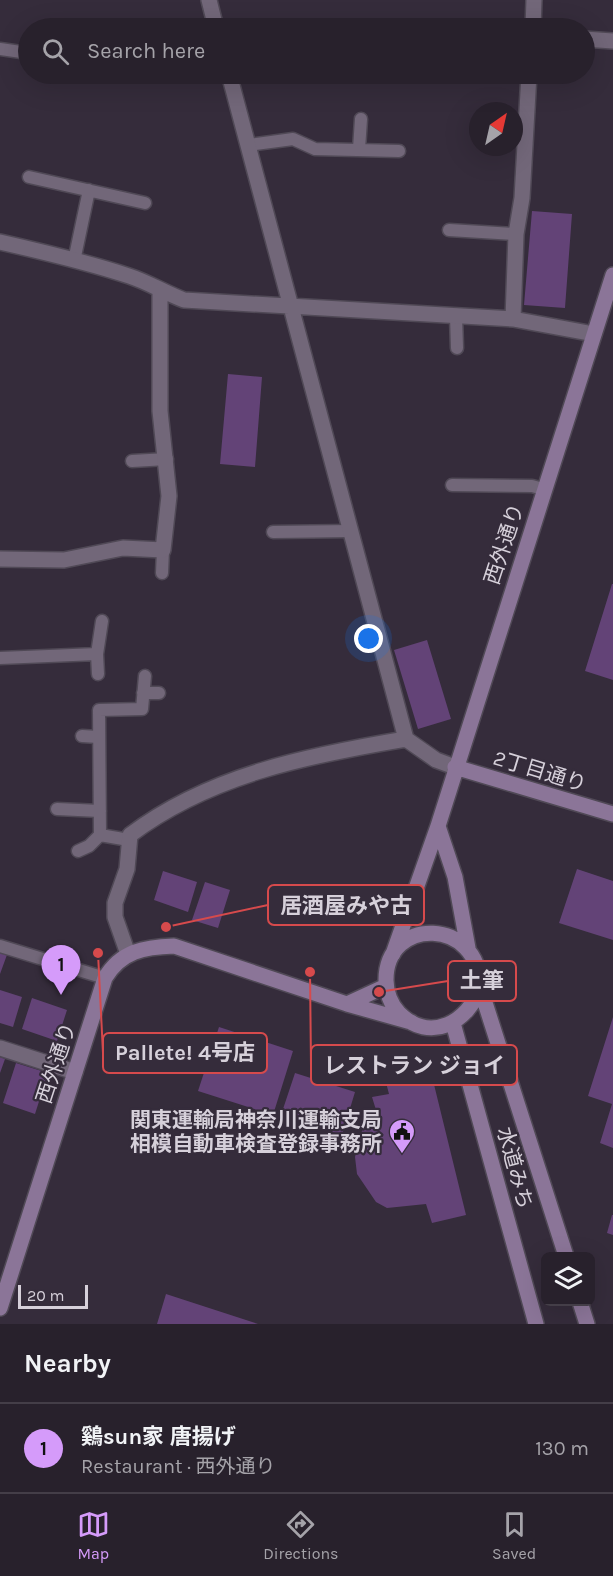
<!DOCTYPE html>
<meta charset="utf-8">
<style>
:root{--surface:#28212c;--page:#342e38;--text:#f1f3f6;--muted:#a5a3a9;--line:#443e48;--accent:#d59bfa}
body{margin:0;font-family:Karla,"Noto Sans JP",sans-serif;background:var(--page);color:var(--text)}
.controls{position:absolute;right:18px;bottom:18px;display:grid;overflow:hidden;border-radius:9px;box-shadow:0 6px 24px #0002}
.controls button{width:54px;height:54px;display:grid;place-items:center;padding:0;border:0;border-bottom:2px solid var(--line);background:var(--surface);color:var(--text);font:30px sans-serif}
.compass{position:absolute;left:469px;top:102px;width:54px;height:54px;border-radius:50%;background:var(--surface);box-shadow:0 6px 24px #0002;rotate:34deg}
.scale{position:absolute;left:18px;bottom:15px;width:70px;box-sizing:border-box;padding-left:6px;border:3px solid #d6d0da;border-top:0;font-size:16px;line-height:21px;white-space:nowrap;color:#d6d0da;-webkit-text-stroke:4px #352c3b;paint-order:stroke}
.you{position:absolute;left:369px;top:639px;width:21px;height:21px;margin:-15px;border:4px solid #fff;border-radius:50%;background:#1a73e8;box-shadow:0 0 0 9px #1a73e833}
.badge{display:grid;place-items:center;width:39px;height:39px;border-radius:50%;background:var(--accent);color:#111;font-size:20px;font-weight:700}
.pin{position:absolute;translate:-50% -50px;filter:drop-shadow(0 2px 3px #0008)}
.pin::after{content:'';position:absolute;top:32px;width:21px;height:18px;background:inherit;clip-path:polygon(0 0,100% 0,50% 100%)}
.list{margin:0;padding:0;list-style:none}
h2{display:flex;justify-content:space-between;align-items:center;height:78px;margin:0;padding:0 24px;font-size:26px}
h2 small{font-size:20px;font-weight:400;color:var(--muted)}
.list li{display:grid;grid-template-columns:39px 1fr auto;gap:18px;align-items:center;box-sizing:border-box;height:90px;padding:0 24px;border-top:2px solid var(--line)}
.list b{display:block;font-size:22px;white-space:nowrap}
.list p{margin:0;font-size:20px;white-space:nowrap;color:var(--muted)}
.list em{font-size:20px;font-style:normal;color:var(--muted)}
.icon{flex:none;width:33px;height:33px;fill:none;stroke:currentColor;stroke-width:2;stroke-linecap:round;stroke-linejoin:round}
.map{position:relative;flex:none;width:613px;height:1324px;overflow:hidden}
.search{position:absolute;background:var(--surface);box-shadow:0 6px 24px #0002;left:18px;right:18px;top:18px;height:66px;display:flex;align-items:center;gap:15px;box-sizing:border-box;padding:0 21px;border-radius:33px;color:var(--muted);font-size:22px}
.sheet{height:168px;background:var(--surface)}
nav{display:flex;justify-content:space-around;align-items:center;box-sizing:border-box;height:84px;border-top:2px solid var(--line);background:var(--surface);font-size:16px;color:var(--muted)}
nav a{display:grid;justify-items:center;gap:3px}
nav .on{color:var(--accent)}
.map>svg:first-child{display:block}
.building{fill:#634377}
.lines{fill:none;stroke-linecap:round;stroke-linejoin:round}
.lane-casing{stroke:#504956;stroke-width:15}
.street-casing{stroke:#504956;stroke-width:18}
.secondary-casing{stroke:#504956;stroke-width:18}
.lane{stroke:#726779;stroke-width:12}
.street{stroke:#726779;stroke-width:15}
.secondary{stroke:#8b7598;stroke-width:15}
.labels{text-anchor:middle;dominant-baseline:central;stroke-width:4.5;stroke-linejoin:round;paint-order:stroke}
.street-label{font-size:21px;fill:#d6d0da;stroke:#352c3b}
.poi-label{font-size:21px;font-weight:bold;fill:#d6d0da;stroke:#352c3b;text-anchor:end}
.leader{fill:none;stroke:#d64a4c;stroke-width:2}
.callout-dot{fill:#d64a4c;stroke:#352c3b;stroke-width:2}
.callout{fill:#352c3b;stroke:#d64a4c;stroke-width:2}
.callout-label{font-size:22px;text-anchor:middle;font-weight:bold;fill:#d6d0da}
</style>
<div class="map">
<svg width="613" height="1324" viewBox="0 0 613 1324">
<rect width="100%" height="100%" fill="#352c3b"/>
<!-- building -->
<path class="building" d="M 532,211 L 572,214 L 565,308 L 524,305 Z
M 228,374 L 262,377 L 255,467 L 220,464 Z
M 612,584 L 613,584 L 613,680 L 585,671 Z
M 427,640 L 451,719 L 418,729 L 394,650 Z
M 577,869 L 613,881 L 613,940 L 559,923 Z
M 163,871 L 197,882 L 188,912 L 154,900 Z
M 205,882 L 230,890 L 218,928 L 192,920 Z
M 0,950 L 8,952 L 0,974 Z
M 0,990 L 22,997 L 13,1027 L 0,1023 Z
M 32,998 L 67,1010 L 57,1041 L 22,1029 Z
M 613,1017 L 613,1148 L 600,1143 L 612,1104 L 588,1096 Z
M 219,1027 L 293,1051 L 273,1115 L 198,1091 Z
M 0,1057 L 5,1059 L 0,1073 Z
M 428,1060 L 466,1215 L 432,1223 L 426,1204 L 387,1208 L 376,1202 L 357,1174 L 355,1157 L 363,1127 L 376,1110 L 372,1097 L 389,1094 L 383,1071 Z
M 16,1063 L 48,1073 L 35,1114 L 3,1103 Z
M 295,1073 L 355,1092 L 342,1135 L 281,1115 Z
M 612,1215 L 613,1215 L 613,1235 L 607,1233 Z
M 166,1294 L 258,1324 L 157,1324 Z"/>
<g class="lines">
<defs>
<path id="lane" d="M 0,49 L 28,53
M 248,145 L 293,139 L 315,149 L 399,151
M 359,149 L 361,119
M 29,177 L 145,203
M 449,230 L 516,234
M 74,261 L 89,190
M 456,316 L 457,348
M 132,461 L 167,459
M 452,485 L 532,486 L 543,489
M 273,532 L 351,531
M 162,573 L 163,550
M 97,654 L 98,674
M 0,658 L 97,654 L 102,621
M 143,693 L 159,693
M 82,736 L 98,737
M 57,809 L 100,811
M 129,840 L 100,835 L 99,710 L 142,709 L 145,676
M 78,851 L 89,846 L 100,835
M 0,946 L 105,978"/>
<path id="street" d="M 209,0 L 216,28
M 533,28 L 534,0
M 584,39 L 613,41
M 229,74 L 406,739 L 436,760 L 455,767
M 0,242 C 44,252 87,262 129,276 C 148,282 165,293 184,300 L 513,319 L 594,334
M 513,319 L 516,234 L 522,198 L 529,74
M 0,559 L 64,560 L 123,548 L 163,550 L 169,496 L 160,411 L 160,291
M 128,954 L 115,917 L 115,903 L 127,869 L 130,835 C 209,775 310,755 406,739
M 0,1048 L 75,1072"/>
<path id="secondary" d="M 455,767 L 613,814
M 438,826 L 455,877 L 468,948
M 393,954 L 438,826 L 613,275
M 480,987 C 469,1022 430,1044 399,1013 C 391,1005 386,992 386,980 C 386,916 480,917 480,987 L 566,1256
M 347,1004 L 386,986
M 453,1023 L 536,1324
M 580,1302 L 587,1324
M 0,1308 L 105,978 C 121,951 144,947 174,946 L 347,1004 L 411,1022"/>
</defs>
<!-- lane casing -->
<use href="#lane" class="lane-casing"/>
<!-- street casing -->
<use href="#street" class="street-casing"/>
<!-- secondary casing -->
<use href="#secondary" class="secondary-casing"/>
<!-- lane -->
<use href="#lane" class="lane"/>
<!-- street -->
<use href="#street" class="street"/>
<!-- secondary -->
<use href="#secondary" class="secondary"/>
</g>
<!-- icons -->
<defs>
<symbol id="civic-pin" viewBox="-11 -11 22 30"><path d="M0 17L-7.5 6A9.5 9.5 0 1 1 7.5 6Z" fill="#d59bfa" stroke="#352c3b"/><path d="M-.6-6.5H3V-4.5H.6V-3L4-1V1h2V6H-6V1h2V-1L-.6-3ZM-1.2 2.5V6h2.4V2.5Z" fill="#111"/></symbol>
</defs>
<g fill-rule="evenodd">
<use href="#civic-pin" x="387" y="1117" width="30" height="40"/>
</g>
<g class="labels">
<!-- street labels -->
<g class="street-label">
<text transform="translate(504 544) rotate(-72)">西外通り</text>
<text transform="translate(540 771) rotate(17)">2丁目通り</text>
<text transform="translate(56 1063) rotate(-72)">西外通り</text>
<text transform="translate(515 1168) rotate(75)">水道みち</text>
</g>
<!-- poi labels -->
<g class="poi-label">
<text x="382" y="1120">関東運輸局神奈川運輸支局<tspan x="382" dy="24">相模自動車検査登録事務所</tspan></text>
</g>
</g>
<!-- callouts -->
<path class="leader" d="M166 927L268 905M379 992L448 981M98 953L103 1053M310 972L311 1065"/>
<g class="callout-dot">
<circle cx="166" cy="927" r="6"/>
<circle cx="379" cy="992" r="6"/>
<circle cx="98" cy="953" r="6"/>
<circle cx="310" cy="972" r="6"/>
</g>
<g class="callout">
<rect x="268" y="885" width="156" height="40" rx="6"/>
<rect x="448" y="961" width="68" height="40" rx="6"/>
<rect x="103" y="1033" width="164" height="40" rx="6"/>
<rect x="311" y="1045" width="206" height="40" rx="6"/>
</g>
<g class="callout-label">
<text x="346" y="913">居酒屋みや古</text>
<text x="482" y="988">土筆</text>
<text x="185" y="1060">Pallete! 4号店</text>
<text x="414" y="1073">レストラン ジョイ</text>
</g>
</svg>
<div class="controls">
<button><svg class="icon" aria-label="layers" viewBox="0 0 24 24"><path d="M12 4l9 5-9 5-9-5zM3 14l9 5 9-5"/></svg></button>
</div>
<svg class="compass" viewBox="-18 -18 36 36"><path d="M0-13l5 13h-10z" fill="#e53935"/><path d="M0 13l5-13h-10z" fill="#a5a3a9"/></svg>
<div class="scale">20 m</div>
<div class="you"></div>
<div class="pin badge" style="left:61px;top:995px">1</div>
<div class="search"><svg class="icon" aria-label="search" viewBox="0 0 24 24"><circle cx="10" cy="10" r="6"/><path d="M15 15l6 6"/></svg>Search here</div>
</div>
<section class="sheet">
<h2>Nearby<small></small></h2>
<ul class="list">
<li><span class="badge">1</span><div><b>鷄sun家 唐揚げ</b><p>Restaurant · 西外通り</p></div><em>130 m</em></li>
</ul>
</section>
<nav>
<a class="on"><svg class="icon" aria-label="map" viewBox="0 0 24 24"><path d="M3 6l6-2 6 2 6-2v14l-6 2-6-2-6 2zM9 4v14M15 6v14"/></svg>Map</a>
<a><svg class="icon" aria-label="directions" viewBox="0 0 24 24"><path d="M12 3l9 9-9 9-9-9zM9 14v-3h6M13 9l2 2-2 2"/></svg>Directions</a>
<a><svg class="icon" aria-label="saved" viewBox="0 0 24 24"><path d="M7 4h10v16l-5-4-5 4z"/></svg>Saved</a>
</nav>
